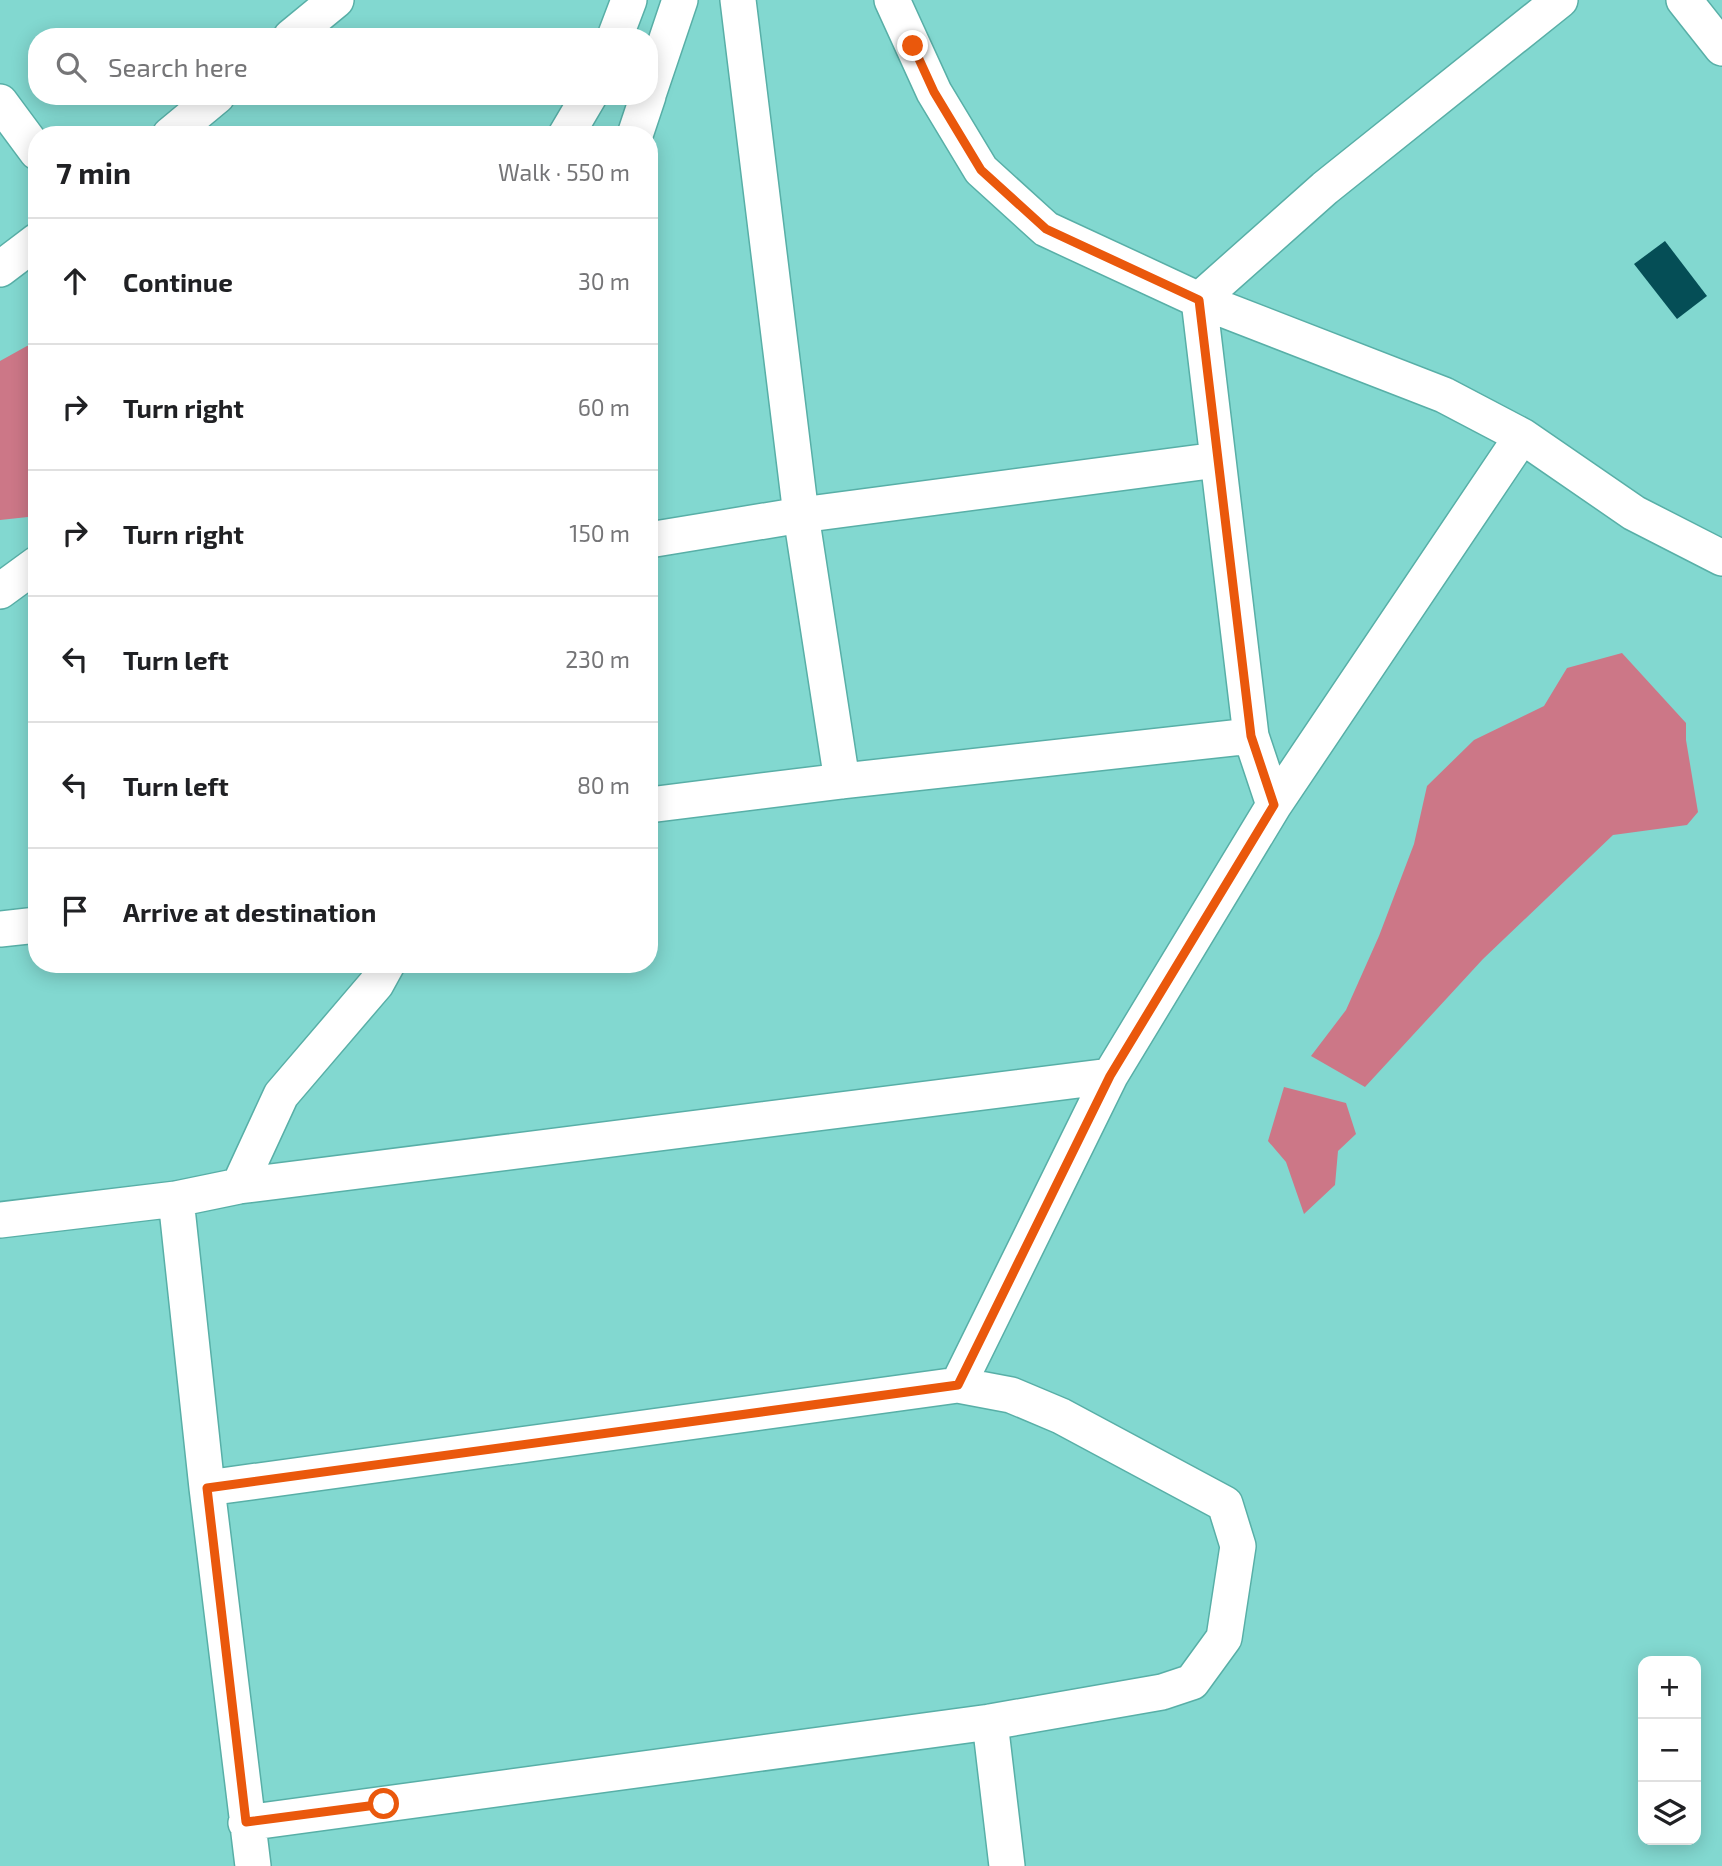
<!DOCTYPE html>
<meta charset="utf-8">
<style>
:root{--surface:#fff;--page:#f2f2f2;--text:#202124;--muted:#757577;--line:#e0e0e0}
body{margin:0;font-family:"Exo 2",sans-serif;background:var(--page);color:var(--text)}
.controls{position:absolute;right:21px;bottom:21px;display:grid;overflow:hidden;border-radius:14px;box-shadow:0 4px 18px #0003}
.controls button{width:63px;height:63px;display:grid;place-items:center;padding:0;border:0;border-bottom:2px solid var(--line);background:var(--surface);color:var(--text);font:35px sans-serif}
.stop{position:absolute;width:21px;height:21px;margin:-16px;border:5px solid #ea580c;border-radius:50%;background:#fff}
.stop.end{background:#ea580c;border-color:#fff;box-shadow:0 2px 7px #0008}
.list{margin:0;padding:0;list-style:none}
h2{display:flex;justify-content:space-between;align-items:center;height:91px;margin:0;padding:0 28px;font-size:30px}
h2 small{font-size:23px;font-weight:400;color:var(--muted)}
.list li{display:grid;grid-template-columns:46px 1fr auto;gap:21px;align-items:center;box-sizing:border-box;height:126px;padding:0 28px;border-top:2px solid var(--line)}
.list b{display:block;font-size:26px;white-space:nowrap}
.list em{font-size:23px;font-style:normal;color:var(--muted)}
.icon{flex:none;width:38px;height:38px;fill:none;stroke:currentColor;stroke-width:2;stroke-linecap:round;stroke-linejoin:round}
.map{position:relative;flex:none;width:1722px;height:1866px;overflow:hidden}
.search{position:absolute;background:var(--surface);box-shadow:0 4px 18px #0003;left:28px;top:28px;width:630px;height:77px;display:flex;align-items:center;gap:18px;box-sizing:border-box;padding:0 24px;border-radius:28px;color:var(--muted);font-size:26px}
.panel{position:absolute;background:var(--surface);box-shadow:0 4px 18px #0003;left:28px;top:126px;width:630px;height:847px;border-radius:28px}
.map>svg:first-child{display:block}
.water{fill:#cc7787}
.building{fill:#054e56}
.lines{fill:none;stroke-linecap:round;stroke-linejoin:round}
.minor-casing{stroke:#58afa7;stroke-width:38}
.minor{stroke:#fff;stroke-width:35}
.route{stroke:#ea580c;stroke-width:9}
</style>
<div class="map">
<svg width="1722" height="1866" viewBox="0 0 1722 1866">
<rect width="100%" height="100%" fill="#82d8d0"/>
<!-- water -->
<path class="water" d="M 37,344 L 37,516 L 0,520 L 0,361 L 27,346 Z
M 1622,653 L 1686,723 L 1686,740 L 1698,812 L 1687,825 L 1613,835 L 1483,959 L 1365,1087 L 1311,1056 L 1346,1010 L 1379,936 L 1414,844 L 1427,786 L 1474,740 L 1544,706 L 1567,668 Z
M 1284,1087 L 1346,1103 L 1356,1134 L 1338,1151 L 1335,1185 L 1304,1214 L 1286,1162 L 1268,1141 Z"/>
<!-- building -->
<path class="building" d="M 1665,241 L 1707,296 L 1677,319 L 1634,264 Z"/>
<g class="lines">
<defs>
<path id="minor" d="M 738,0 L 801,515 L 842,781
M 892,0 L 934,92 L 981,170 L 1046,229 L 1199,300 L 1444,395 L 1522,436 L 1634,513 L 1722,558
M 1684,0 L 1722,48
M 291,37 L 336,0
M 615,37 L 629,0
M 649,92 L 680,0
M 0,102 L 37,152
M 170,135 L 217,96
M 566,135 L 589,96
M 635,135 L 648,96
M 0,269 L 37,241
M 649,540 L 801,515 L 1217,460
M 0,591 L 37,564
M 649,805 L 842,781 L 1251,736
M 1274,805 L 1251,736 L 1199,300 L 1325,188 L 1560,0
M 0,929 L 37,925
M 239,1186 L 281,1095 L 376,984 L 387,964
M 176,1199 L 207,1488 L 253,1866
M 0,1220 L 176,1199 L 239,1186 L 1110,1076
M 958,1385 L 1110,1076 L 1274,805 L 1522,436
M 207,1488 L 958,1385 L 1011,1395 L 1061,1416 L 1225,1504 L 1238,1546 L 1224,1638 L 1192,1682 L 1162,1692 L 990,1722 L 246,1823
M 990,1722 L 1007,1866"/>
</defs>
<!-- minor casing -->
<use href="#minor" class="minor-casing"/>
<!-- minor -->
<use href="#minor" class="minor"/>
</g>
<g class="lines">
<!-- route -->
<path class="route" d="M 384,1804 L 246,1822 L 207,1488 L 958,1385 L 1110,1076 L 1274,805 L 1251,736 L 1199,300 L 1046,229 L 981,170 L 934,92 L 913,46"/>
</g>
</svg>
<div class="controls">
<button>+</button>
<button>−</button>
<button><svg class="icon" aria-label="layers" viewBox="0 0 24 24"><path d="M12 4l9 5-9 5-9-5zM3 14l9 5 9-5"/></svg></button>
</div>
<div class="stop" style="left:384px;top:1804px"></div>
<div class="stop end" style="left:913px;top:46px"></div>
<div class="search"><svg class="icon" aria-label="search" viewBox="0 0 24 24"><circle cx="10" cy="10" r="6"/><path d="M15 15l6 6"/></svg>Search here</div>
<section class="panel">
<h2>7 min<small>Walk · 550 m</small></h2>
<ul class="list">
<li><svg class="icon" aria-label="ahead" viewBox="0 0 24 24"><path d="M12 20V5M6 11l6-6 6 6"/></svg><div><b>Continue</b></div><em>30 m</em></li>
<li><svg class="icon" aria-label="right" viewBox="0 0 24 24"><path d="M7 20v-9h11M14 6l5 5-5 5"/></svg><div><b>Turn right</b></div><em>60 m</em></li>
<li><svg class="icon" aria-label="right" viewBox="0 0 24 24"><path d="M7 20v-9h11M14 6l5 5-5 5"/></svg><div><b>Turn right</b></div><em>150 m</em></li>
<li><svg class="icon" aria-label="left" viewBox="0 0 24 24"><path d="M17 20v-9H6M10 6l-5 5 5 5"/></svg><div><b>Turn left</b></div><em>230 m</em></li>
<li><svg class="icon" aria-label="left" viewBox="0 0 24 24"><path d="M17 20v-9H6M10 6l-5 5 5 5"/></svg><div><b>Turn left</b></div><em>80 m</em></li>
<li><svg class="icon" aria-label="arrive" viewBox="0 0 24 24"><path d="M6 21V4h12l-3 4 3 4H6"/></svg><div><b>Arrive at destination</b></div></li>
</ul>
</section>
</div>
